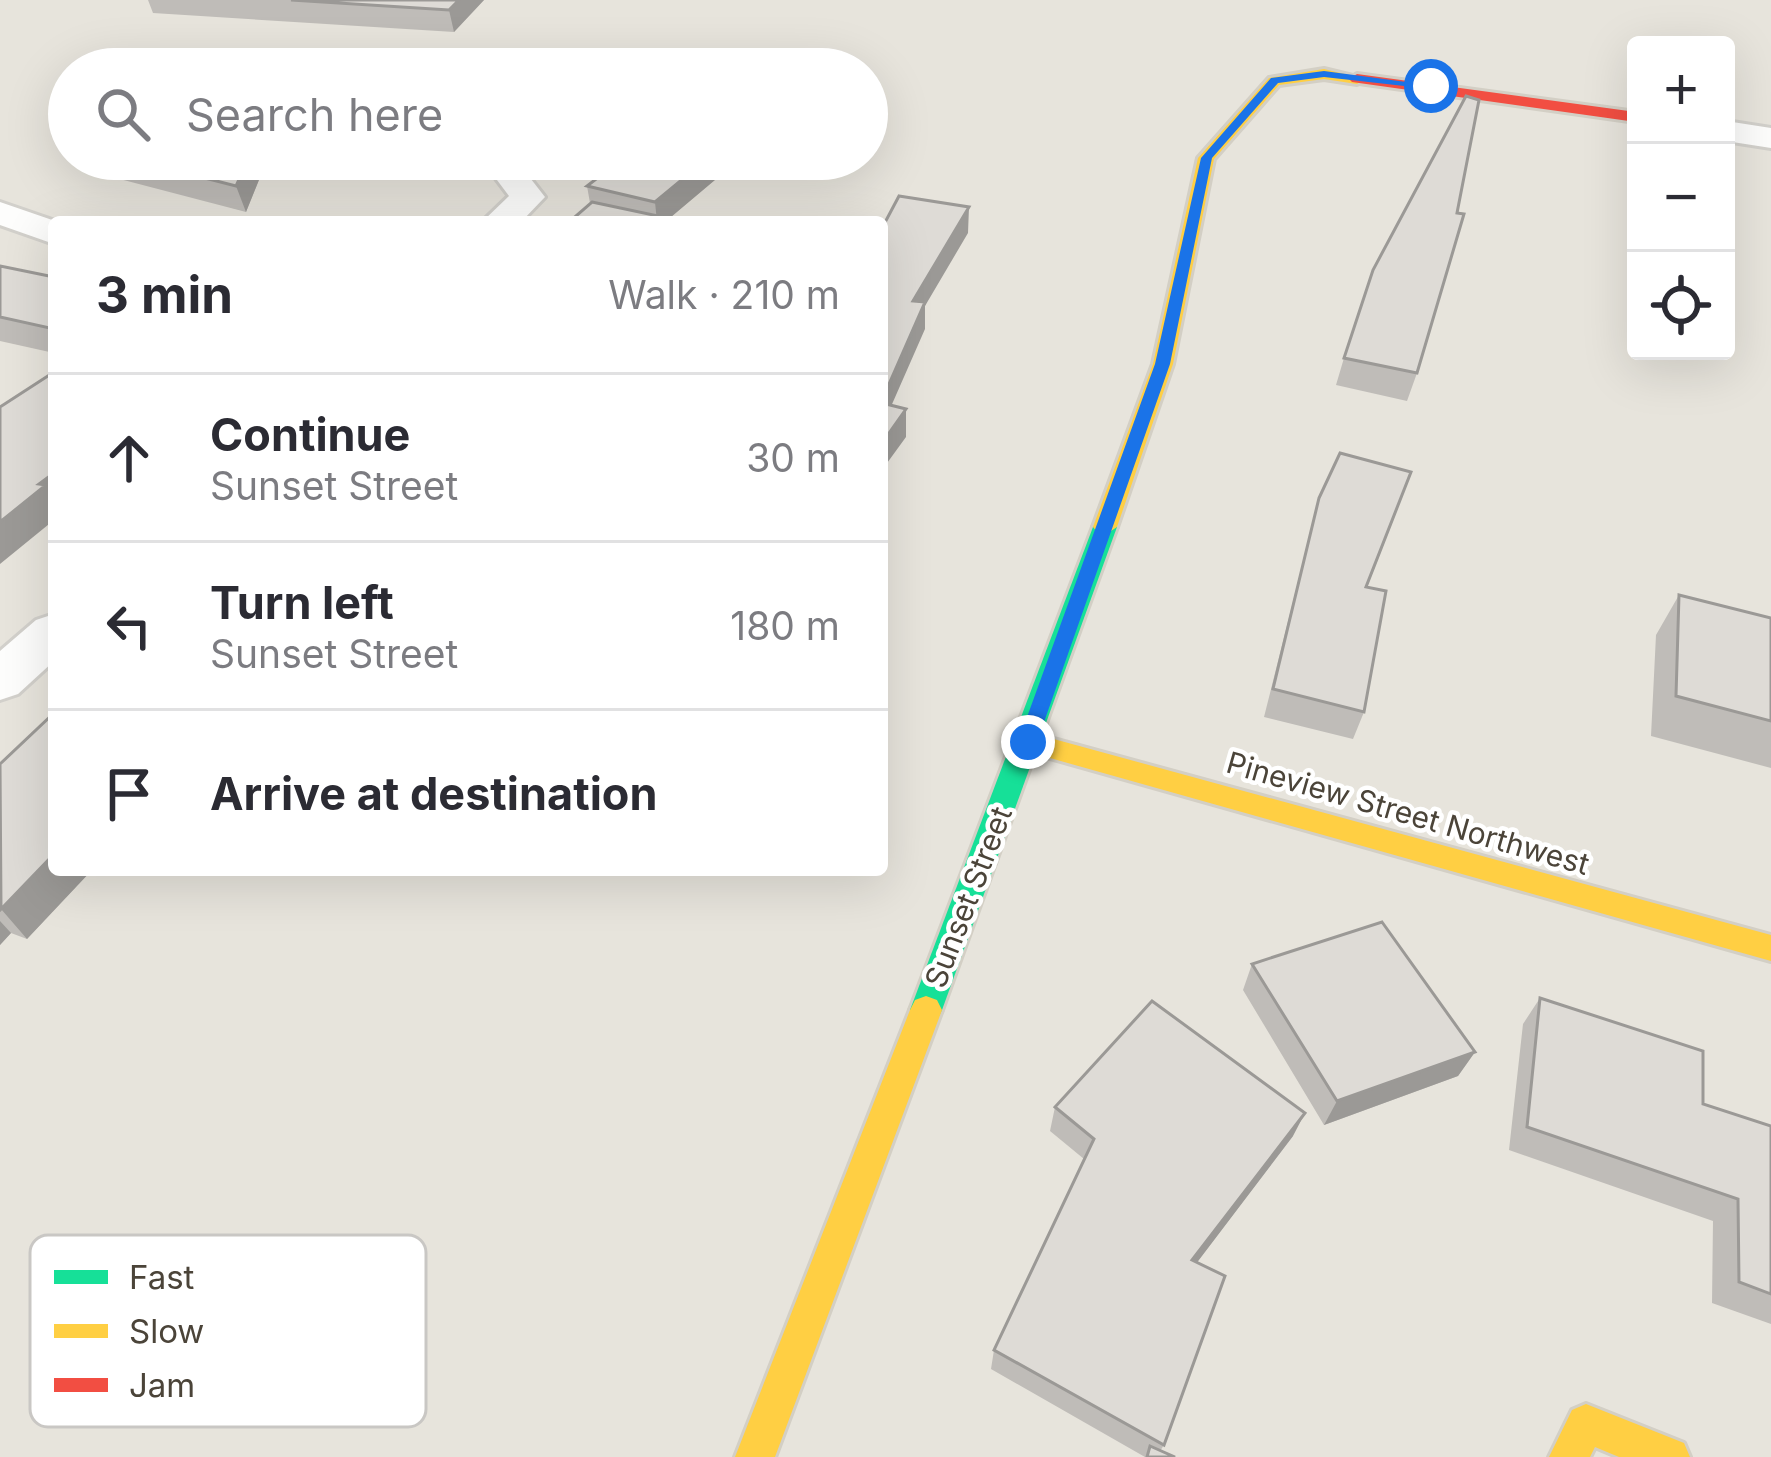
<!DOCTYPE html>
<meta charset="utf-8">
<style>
:root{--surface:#fff;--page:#f2f2f3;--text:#2b2b33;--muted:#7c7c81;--line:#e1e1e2}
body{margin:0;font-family:Inter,sans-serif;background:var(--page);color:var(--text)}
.controls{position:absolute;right:36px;top:36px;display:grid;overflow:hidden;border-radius:12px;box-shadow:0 12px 48px #0002}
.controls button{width:108px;height:108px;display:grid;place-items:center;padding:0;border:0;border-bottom:3px solid var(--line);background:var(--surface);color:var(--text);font:60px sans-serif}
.stop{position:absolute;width:36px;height:36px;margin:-27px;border:9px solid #1a73e8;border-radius:50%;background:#fff}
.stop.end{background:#1a73e8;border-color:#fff;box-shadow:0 3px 12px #0008}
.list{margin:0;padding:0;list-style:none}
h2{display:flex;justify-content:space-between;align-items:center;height:156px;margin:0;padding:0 48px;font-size:51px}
h2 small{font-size:39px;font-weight:400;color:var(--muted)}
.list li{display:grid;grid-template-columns:78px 1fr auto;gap:36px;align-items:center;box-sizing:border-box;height:168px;padding:0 48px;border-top:3px solid var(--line)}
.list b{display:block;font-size:45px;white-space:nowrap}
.list p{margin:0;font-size:39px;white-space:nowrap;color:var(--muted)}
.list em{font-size:39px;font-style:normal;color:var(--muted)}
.icon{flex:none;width:66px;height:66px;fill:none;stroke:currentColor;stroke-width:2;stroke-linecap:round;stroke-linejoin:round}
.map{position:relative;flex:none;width:1771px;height:1457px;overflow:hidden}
.search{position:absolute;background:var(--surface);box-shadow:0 12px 48px #0002;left:48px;top:48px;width:840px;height:132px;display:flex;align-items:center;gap:30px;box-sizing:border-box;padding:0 42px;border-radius:66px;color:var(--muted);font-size:45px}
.panel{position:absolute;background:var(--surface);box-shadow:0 12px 48px #0002;left:48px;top:216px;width:840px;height:660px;border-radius:12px}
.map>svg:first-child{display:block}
.residential{fill:#e7e4dc;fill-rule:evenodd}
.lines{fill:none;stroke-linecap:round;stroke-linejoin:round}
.street-casing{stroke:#d2d0cb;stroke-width:6}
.fast-casing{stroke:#d3cfc5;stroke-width:6}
.slow-casing{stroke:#d3cfc5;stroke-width:6}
.jam-casing{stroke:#d3cfc5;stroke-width:6}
.street{fill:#fdfdfc;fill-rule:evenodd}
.fast{fill:#16e098;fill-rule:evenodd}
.slow{fill:#ffcf43;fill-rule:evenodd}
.jam{fill:#f24e42;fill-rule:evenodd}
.wall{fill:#bfbcb8}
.shaded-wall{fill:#9b9996}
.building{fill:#dedbd6;stroke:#9b9996;stroke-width:3}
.route{fill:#1a73e8}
.labels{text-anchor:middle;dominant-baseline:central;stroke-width:9;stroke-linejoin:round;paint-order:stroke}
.street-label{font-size:30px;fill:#4b4439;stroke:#fff}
.key{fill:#fff;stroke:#c9c7c4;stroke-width:3}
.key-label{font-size:33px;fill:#4b4439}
</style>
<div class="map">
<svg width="1771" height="1457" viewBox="0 0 1771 1457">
<rect width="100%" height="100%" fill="#f4f2ee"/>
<!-- residential -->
<path class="residential" d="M 0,0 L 1771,0 L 1771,1457 L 0,1457 ZM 1636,45 L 1726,45 L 1726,351 L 1636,351 ZM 69,69 L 867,69 L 867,159 L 69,159 ZM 54,222 L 882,222 L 882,870 L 54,870 Z"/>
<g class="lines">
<defs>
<path id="street" d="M 1726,121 L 1771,128 L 1771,148 L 1726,141 Z
M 508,162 L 520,165 L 545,197 L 521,222 L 482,222 L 509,196 L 491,172 L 496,165 Z
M 0,202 L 58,222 L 54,244 L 0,225 Z
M 54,614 L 54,661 L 18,694 L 0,700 L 0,651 L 36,620 Z"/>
<path id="fast" d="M 1105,519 L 1117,527 L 942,1010 L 937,1020 L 926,1024 L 915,1020 L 910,1010 L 1093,527 Z"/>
<path id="slow" d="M 1324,69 L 1365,79 L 1357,84 L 1324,79 L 1279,85 L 1214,159 L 1173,364 L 1117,527 L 1105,535 L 1097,532 L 1093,527 L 1153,364 L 1198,158 L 1269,78 Z
M 1028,732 L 1771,935 L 1771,961 L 1018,749 L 1014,742 L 1018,735 Z
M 926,996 L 937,1000 L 942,1010 L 775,1457 L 735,1457 L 910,1010 L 915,1000 Z
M 1586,1404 L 1684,1443 L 1690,1457 L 1619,1457 L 1595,1447 L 1590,1457 L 1549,1457 L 1572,1410 Z"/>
<path id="jam" d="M 1357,74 L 1636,112 L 1636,122 L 1352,82 L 1349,79 Z"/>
</defs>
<!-- street casing -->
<use href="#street" class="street-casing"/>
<!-- fast casing -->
<use href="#fast" class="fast-casing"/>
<!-- slow casing -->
<use href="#slow" class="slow-casing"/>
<!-- jam casing -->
<use href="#jam" class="jam-casing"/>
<!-- street -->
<use href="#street" class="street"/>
<!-- fast -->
<use href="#fast" class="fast"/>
<!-- slow -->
<use href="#slow" class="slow"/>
<!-- jam -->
<use href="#jam" class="jam"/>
</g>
<!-- wall -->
<path class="wall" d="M 148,0 L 484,0 L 454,32 L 153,13 Z
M 104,159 L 267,159 L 267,160 L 246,212 L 112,177 Z
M 722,174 L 665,222 L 569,222 L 590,203 L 587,186 Z
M 0,266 L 54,277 L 54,353 L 0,341 Z
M 1344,358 L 1417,373 L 1407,401 L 1336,385 Z
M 1319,498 L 1401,500 L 1367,587 L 1364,712 L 1353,739 L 1264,717 Z
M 1679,595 L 1771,618 L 1771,768 L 1651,736 L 1656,635 Z
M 0,764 L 54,870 L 92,870 L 27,939 L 11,933 L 0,945 Z
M 1252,964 L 1475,1052 L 1458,1076 L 1324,1125 L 1243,990 Z
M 1540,998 L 1703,1104 L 1771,1126 L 1771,1324 L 1712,1303 L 1713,1221 L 1509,1150 L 1523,1024 Z
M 1055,1107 L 1293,1136 L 1197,1262 L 1164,1445 L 1160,1451 L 1175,1457 L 1145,1457 L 991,1369 L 994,1350 L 1084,1159 L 1050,1131 Z"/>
<!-- shaded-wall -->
<path class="shaded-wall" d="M 459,0 L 484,0 L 454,32 L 449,10 Z
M 248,159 L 267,160 L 246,212 L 236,186 Z
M 707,159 L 721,159 L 722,174 L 665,222 L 657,222 L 655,202 Z
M 969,207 L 968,233 L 925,306 L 925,329 L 882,427 L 882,400 L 913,301 Z
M 906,409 L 906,437 L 882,470 L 882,443 Z
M 54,473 L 54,520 L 0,564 L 0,522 L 39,484 Z
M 54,854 L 54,870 L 92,870 L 27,939 L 1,909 Z
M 0,921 L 11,933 L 0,945 Z
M 1475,1052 L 1458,1076 L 1324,1125 L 1337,1101 Z
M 1305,1113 L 1293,1136 L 1183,1281 L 1192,1260 Z"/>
<!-- building -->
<path class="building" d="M 291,0 L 459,0 L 449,10 Z
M 1466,96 L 1479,100 L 1457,213 L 1464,214 L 1417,373 L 1344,358 L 1373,270 Z
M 130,159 L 248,159 L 236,186 Z
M 622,159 L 707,159 L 655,202 L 587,186 Z
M 899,196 L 969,207 L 913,301 L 925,302 L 882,400 L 882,228 Z
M 592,202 L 663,217 L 657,222 L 569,222 Z
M 0,266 L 54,277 L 54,329 L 0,317 Z
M 54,372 L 54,473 L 39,484 L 46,485 L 0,522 L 0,407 Z
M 882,403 L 906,409 L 882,443 Z
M 1340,453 L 1411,472 L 1366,587 L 1386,591 L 1364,712 L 1273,689 L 1319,498 Z
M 1679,595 L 1771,618 L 1771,721 L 1676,696 Z
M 54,713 L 54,854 L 1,909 L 0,764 Z
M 1382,922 L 1475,1052 L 1337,1101 L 1252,964 Z
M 1540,998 L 1703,1051 L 1703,1104 L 1771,1126 L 1771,1294 L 1739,1282 L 1738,1199 L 1527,1127 Z
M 1152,1001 L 1305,1113 L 1192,1260 L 1225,1276 L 1164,1445 L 994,1350 L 1094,1139 L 1055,1107 Z
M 1150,1446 L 1175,1457 L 1147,1457 Z"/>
<!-- route -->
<path class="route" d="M 1324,71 L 1436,86 L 1431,89 L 1324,77 L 1278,83 L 1212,158 L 1170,364 L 1037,742 L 1028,749 L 1021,747 L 1018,742 L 1155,364 L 1201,158 L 1271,78 Z"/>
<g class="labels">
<!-- street labels -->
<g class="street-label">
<text transform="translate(1408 813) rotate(16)">Pineview Street Northwest</text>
<text transform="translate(968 897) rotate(-69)">Sunset Street</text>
</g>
</g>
<!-- legend -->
<rect x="30" y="1235" width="396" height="192" rx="18" class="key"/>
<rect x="54" y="1270" width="54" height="14" fill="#16e098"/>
<rect x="54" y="1324" width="54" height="14" fill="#ffcf43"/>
<rect x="54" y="1378" width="54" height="14" fill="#f24e42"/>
<g class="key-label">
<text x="129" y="1289">Fast</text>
<text x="129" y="1343">Slow</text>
<text x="129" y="1397">Jam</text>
</g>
</svg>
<div class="controls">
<button>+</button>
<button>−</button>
<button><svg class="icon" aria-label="locate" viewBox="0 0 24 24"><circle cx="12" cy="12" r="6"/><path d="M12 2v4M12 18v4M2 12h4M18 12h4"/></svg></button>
</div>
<div class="stop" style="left:1431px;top:86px"></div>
<div class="stop end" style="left:1028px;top:742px"></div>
<div class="search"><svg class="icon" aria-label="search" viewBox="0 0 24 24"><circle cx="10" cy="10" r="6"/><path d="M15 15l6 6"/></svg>Search here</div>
<section class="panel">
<h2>3 min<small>Walk · 210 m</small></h2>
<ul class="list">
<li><svg class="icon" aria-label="ahead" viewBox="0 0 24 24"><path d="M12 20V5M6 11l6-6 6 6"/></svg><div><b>Continue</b><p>Sunset Street</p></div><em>30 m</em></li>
<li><svg class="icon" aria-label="left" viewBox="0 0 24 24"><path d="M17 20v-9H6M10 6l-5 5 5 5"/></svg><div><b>Turn left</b><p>Sunset Street</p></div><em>180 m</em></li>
<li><svg class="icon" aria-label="arrive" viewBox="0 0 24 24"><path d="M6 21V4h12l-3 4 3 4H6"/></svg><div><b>Arrive at destination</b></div></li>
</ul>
</section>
</div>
